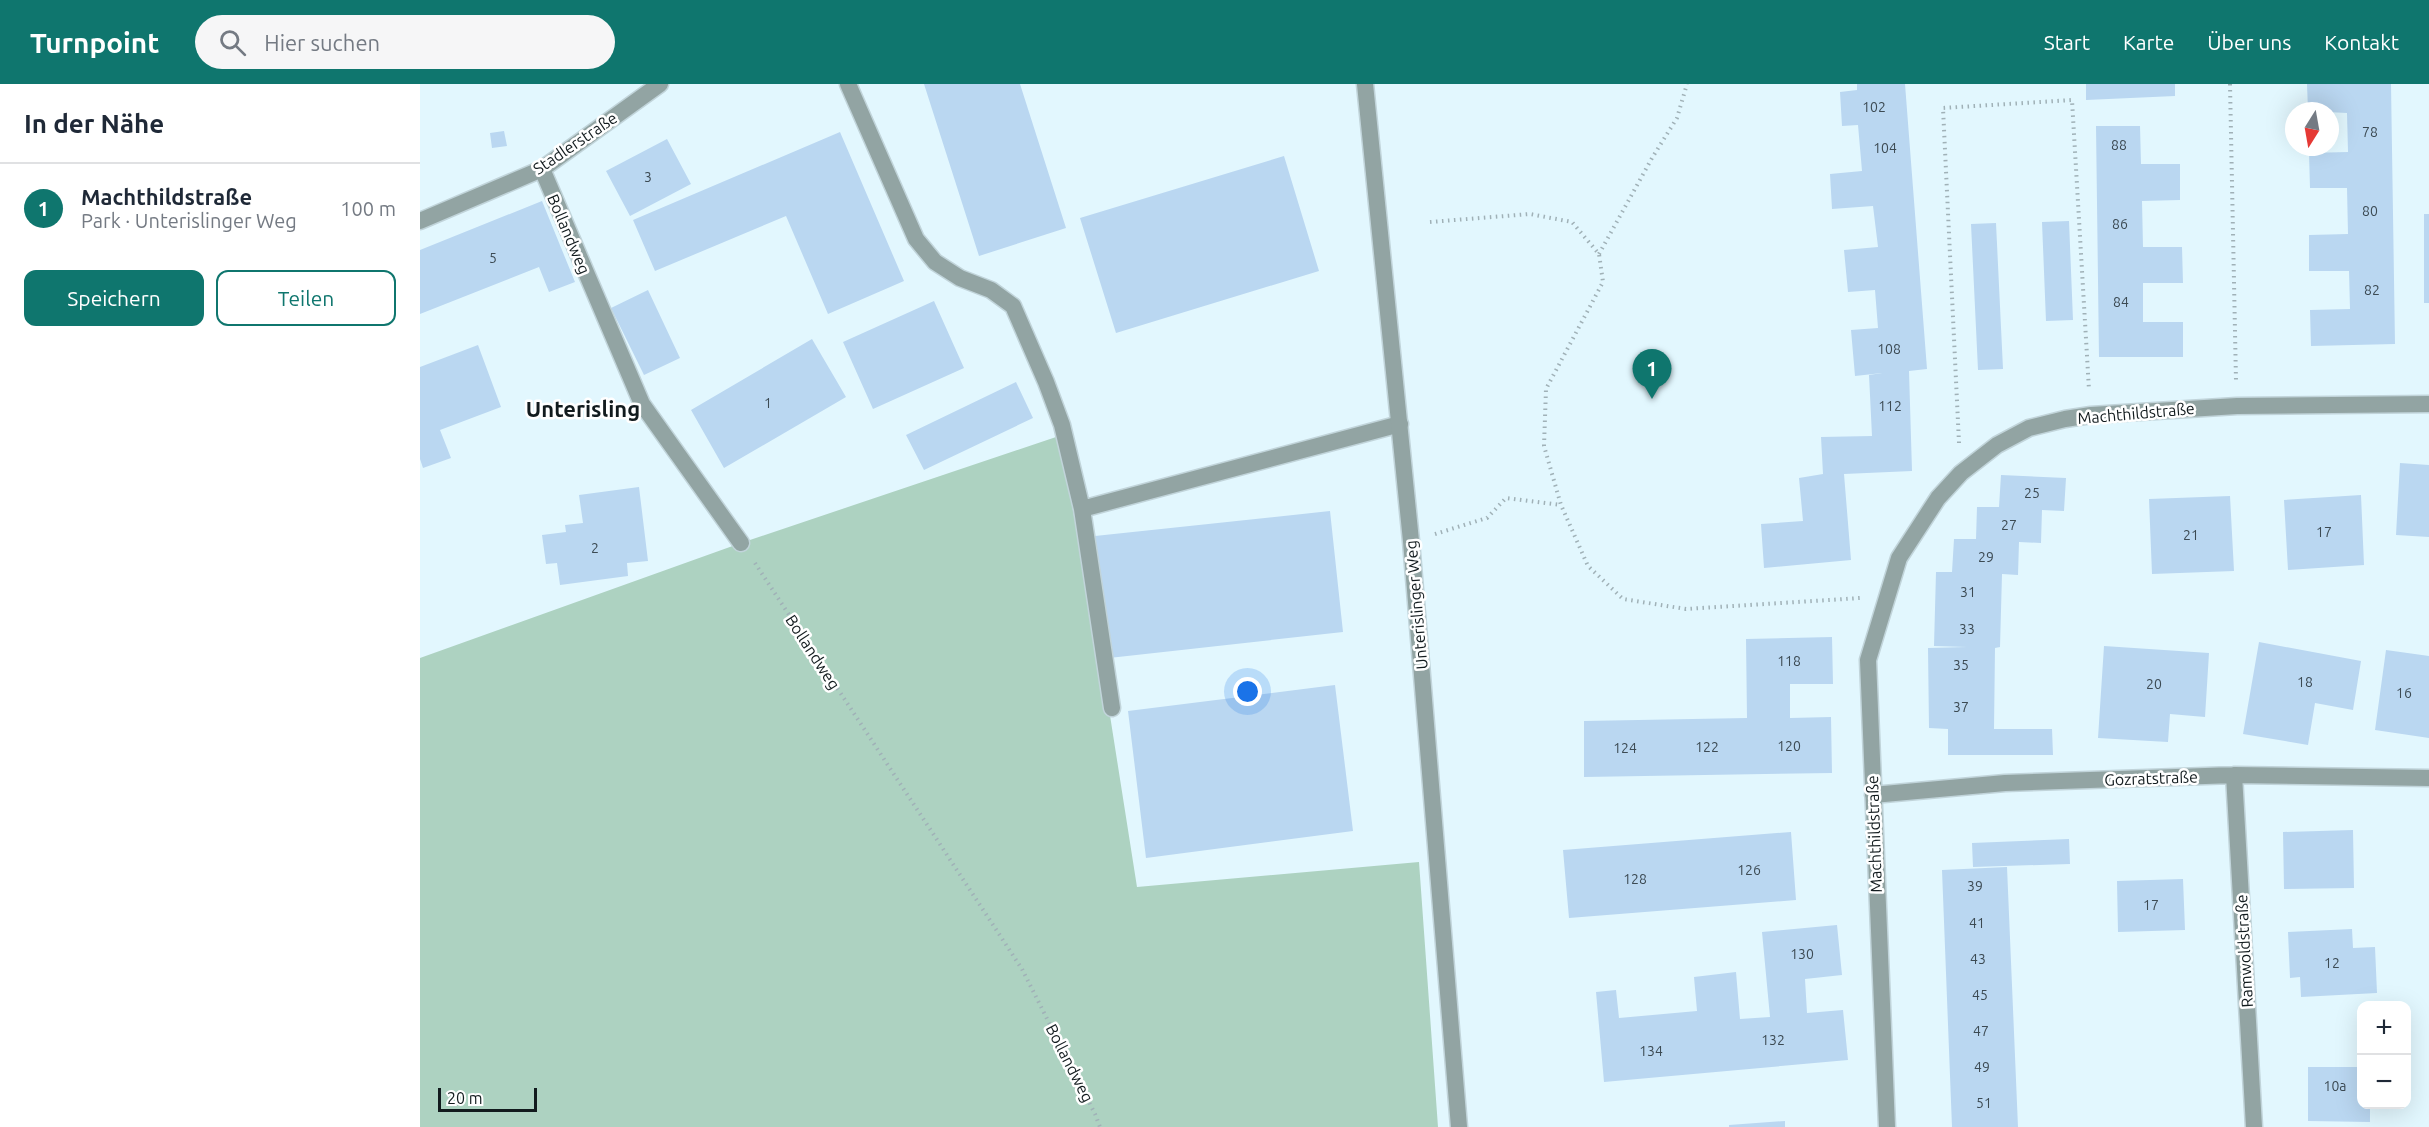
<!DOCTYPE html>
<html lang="de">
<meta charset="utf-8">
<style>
:root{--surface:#fff;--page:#f6f6f7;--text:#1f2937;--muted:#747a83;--line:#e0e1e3;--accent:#0f766e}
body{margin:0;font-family:Ubuntu,sans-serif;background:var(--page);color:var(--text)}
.controls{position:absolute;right:18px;bottom:18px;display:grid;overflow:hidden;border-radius:12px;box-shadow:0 6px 24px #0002}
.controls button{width:54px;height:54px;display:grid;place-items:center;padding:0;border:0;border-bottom:2px solid var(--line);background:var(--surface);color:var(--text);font:30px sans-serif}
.compass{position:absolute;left:1865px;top:18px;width:54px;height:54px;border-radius:50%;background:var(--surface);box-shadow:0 6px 24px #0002;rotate:191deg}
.scale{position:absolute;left:18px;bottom:15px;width:99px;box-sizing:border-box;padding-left:6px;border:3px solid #121b1e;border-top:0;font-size:16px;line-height:21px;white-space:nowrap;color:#121b1e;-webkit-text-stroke:4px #fff;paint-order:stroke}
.you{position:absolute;left:828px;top:608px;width:21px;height:21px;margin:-15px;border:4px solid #fff;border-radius:50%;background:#1a73e8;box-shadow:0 0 0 9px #1a73e833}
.badge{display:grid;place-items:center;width:39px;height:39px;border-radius:50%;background:var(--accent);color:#fff;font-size:20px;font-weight:700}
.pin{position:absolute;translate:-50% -50px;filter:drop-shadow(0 2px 3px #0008)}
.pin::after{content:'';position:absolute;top:32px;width:21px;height:18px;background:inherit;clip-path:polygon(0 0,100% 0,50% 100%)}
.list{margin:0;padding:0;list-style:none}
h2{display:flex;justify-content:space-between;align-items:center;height:78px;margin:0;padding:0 24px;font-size:26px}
h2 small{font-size:20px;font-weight:400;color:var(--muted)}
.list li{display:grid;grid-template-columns:39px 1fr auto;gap:18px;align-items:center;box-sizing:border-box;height:90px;padding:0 24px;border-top:2px solid var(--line)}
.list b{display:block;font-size:22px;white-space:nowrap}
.list p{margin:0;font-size:20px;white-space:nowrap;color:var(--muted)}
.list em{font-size:20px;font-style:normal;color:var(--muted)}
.actions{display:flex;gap:12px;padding:18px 24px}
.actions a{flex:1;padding:14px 0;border:2px solid var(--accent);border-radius:12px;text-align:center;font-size:21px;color:var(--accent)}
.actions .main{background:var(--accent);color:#fff}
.icon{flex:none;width:33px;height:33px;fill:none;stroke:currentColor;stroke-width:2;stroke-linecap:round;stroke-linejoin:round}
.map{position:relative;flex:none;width:2009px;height:1043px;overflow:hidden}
header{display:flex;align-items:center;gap:36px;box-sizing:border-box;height:84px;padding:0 30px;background:var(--accent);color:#fff}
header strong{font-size:28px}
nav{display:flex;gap:33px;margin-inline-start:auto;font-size:21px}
.search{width:420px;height:54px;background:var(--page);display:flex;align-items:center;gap:15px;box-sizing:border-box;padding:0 21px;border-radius:33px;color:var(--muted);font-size:22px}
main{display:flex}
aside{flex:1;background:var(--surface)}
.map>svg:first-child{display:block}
.green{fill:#add2c1}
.building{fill:#bad7f1}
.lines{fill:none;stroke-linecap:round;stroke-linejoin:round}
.service-casing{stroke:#c1d4da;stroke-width:19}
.minor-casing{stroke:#c1d4da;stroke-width:19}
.tertiary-casing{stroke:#c1d4da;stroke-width:19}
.path{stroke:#a0b1b7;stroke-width:4;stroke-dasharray:1.5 4.5;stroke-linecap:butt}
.service{stroke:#92a4a3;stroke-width:16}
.minor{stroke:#92a4a3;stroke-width:16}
.tertiary{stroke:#92a4a3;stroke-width:16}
.labels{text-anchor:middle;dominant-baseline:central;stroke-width:5;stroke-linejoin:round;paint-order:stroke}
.number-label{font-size:14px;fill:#3c4a53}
.street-label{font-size:16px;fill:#121b1e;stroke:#fff}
.district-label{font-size:22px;font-weight:bold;fill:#121b1e;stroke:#fff}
</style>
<header>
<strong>Turnpoint</strong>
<div class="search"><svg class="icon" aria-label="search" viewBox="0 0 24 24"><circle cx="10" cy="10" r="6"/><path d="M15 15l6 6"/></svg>Hier suchen</div>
<nav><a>Start</a><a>Karte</a><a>Über uns</a><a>Kontakt</a></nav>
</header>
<main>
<aside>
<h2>In der Nähe<small></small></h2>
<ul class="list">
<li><span class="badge">1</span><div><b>Machthildstraße</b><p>Park · Unterislinger Weg</p></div><em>100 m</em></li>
</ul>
<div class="actions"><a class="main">Speichern</a><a>Teilen</a></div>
</aside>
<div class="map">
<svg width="2009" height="1043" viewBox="0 0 2009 1043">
<rect width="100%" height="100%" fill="#e2f7fe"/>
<!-- green -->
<path class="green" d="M 639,352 L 683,587 L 717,803 L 999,778 L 1018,1043 L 0,1043 L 0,574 L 321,459 Z"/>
<!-- building -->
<path class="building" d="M 504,0 L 600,0 L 646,144 L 559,172 Z
M 1437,0 L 1485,0 L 1507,285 L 1489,287 L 1492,387 L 1424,390 L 1431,476 L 1344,484 L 1341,440 L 1383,437 L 1379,394 L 1403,390 L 1401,353 L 1452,352 L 1449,291 L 1462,289 L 1435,292 L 1431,246 L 1458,244 L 1455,206 L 1428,208 L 1424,166 L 1458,163 L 1453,122 L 1412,125 L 1410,90 L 1442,87 L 1438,41 L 1422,42 L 1420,8 L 1437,6 Z
M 1666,0 L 1755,0 L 1755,12 L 1666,16 Z
M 1887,0 L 1971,0 L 1975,260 L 1891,262 L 1890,226 L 1930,225 L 1929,187 L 1889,187 L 1889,151 L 1928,150 L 1927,104 L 1890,104 L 1889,69 L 1928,68 L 1927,29 L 1888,27 Z
M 1676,42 L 1720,42 L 1721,80 L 1760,80 L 1760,116 L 1722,117 L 1723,163 L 1762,163 L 1763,199 L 1723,199 L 1723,238 L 1763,238 L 1763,273 L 1679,273 Z
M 84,47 L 87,62 L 72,64 L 70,49 Z
M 420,48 L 484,197 L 408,230 L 366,132 L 235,187 L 213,136 Z
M 247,55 L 271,100 L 210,132 L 186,87 Z
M 864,72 L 899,187 L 696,249 L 660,134 Z
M 122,117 L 155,198 L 129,208 L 119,183 L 0,230 L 0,166 Z
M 2004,130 L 2009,130 L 2009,219 L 2004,219 Z
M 1649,137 L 1653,236 L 1626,237 L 1622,138 Z
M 1576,139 L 1583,285 L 1558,286 L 1551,140 Z
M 228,206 L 260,274 L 224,291 L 191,224 Z
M 514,217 L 544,284 L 453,325 L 423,258 Z
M 392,255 L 426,313 L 304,384 L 271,326 Z
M 58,261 L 81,323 L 20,346 L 31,374 L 3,384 L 0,375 L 0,283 Z
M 596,298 L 613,334 L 504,386 L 486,351 Z
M 1980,379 L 2009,381 L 2009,453 L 1976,451 Z
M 1581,391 L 1646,394 L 1644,427 L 1622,426 L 1621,459 L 1599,458 L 1598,491 L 1582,490 L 1580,563 L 1575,564 L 1574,645 L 1632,645 L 1633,671 L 1528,671 L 1528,645 L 1509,644 L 1508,564 L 1547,563 L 1514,562 L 1516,488 L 1532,488 L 1534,455 L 1556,455 L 1557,423 L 1579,423 Z
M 219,403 L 228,477 L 207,479 L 208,492 L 140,501 L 137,479 L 126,480 L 122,451 L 146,448 L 145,441 L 163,439 L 159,411 Z
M 1941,411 L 1944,481 L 1868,486 L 1864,416 Z
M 1810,412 L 1814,487 L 1732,490 L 1729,415 Z
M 910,427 L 923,548 L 689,574 L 675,452 Z
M 1412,553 L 1413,600 L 1370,600 L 1370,634 L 1411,633 L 1412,689 L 1164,693 L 1164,637 L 1327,634 L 1326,555 Z
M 1839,558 L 1941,577 L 1933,626 L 1895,619 L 1888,661 L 1823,650 Z
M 1684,562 L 1789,569 L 1785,633 L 1750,630 L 1748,658 L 1678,654 Z
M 1966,566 L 2009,572 L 2009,654 L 1955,646 Z
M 915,601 L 933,747 L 726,774 L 708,627 Z
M 1933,746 L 1934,804 L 1864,805 L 1863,748 Z
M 1371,748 L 1376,816 L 1149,834 L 1143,766 Z
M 1649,755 L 1650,780 L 1553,783 L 1552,759 Z
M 1587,783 L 1598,1043 L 1532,1043 L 1522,786 Z
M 1763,795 L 1765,846 L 1698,848 L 1697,797 Z
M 1417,841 L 1422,891 L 1385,895 L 1387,929 L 1423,926 L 1428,976 L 1184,998 L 1176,908 L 1196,906 L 1199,934 L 1277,927 L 1274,893 L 1316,888 L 1320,935 L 1350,933 L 1342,848 Z
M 1932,845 L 1933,864 L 1955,863 L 1957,909 L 1881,913 L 1880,893 L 1870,894 L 1868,848 Z
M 1888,983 L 1942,983 L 1942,1020 L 1950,1020 L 1950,1038 L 1888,1037 Z
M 1365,1037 L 1365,1043 L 1309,1043 L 1309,1041 Z"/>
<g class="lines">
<defs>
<path id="service" d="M 428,0 L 496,155 L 515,178 L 540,194 L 571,206 L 593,222 L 626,298 L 642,341 L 662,425 L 692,624
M 662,425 L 980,340"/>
<path id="minor" d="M 122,85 L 222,320 L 321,459
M 0,137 L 122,85 L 240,0
M 1814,691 L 1834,1043
M 1453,711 L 1585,699 L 1814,691 L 2009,694
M 1467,1043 L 1448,576 L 1479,474 L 1518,414 L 1541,389 L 1577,361 L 1609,344 L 1645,335 L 1671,331 L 1817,322 L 2009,320"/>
<path id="tertiary" d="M 945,0 L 991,457 L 1039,1043"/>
</defs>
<!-- service casing -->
<use href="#service" class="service-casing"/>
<!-- minor casing -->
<use href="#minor" class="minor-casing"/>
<!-- tertiary casing -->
<use href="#tertiary" class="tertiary-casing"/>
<!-- path -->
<path class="path" d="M 1810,0 L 1816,297
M 1010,138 L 1110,130 L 1152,138 L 1179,170 L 1183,198 L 1126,305 L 1124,362 L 1141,421 L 1168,482 L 1203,515 L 1266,525 L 1440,514
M 1179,170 L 1232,74 L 1257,34 L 1267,0
M 1539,359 L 1523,24 L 1652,16 L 1669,306
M 1015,450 L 1067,434 L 1086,414 L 1141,421
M 335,479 L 602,885 L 675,1030 L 680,1043"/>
<!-- service -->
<use href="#service" class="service"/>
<!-- minor -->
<use href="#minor" class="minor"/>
<!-- tertiary -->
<use href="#tertiary" class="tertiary"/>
</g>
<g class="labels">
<!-- number labels -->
<g class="number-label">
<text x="1454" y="23">102</text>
<text x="1950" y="48">78</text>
<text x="1699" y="61">88</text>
<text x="1465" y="64">104</text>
<text x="228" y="93">3</text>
<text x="1950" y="127">80</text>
<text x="1700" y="140">86</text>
<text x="73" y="174">5</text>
<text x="1952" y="206">82</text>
<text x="1701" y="218">84</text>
<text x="1469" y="265">108</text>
<text x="348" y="319">1</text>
<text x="1470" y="322">112</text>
<text x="1612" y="409">25</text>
<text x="1589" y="441">27</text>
<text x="1904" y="448">17</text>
<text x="1771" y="451">21</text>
<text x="175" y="464">2</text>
<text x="1566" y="473">29</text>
<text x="1548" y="508">31</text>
<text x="1547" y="545">33</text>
<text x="1369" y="577">118</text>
<text x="1541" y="581">35</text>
<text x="1885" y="598">18</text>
<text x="1734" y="600">20</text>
<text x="1984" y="609">16</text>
<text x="1541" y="623">37</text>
<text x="1369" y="662">120</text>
<text x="1287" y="663">122</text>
<text x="1205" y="664">124</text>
<text x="1329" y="786">126</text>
<text x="1215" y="795">128</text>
<text x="1555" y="802">39</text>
<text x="1731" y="821">17</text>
<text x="1557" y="839">41</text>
<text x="1382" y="870">130</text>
<text x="1558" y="875">43</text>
<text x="1912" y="879">12</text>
<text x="1560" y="911">45</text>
<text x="1561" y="947">47</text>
<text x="1353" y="956">132</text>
<text x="1231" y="967">134</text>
<text x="1562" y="983">49</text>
<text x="1915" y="1002">10a</text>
<text x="1564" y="1019">51</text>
</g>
<!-- street labels -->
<g class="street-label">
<text transform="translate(155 59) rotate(-34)">Stadlerstraße</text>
<text transform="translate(149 150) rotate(67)">Bollandweg</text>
<text transform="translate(1716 329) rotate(-5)">Machthildstraße</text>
<text transform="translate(996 521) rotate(-95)">Unterislinger Weg</text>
<text transform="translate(393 568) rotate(57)">Bollandweg</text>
<text transform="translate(1731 694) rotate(-2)">Gozratstraße</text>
<text transform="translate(1454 750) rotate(-92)">Machthildstraße</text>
<text transform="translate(1824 867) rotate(-93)">Ramwoldstraße</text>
<text transform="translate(650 979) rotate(63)">Bollandweg</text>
</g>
<!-- district labels -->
<g class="district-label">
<text x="163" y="324">Unterisling</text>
</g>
</g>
</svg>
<div class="controls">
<button>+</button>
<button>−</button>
</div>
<svg class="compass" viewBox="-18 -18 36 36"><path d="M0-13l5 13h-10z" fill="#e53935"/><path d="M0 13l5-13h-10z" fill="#747a83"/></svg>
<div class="scale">20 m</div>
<div class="you"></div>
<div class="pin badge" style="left:1232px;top:315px">1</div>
</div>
</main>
